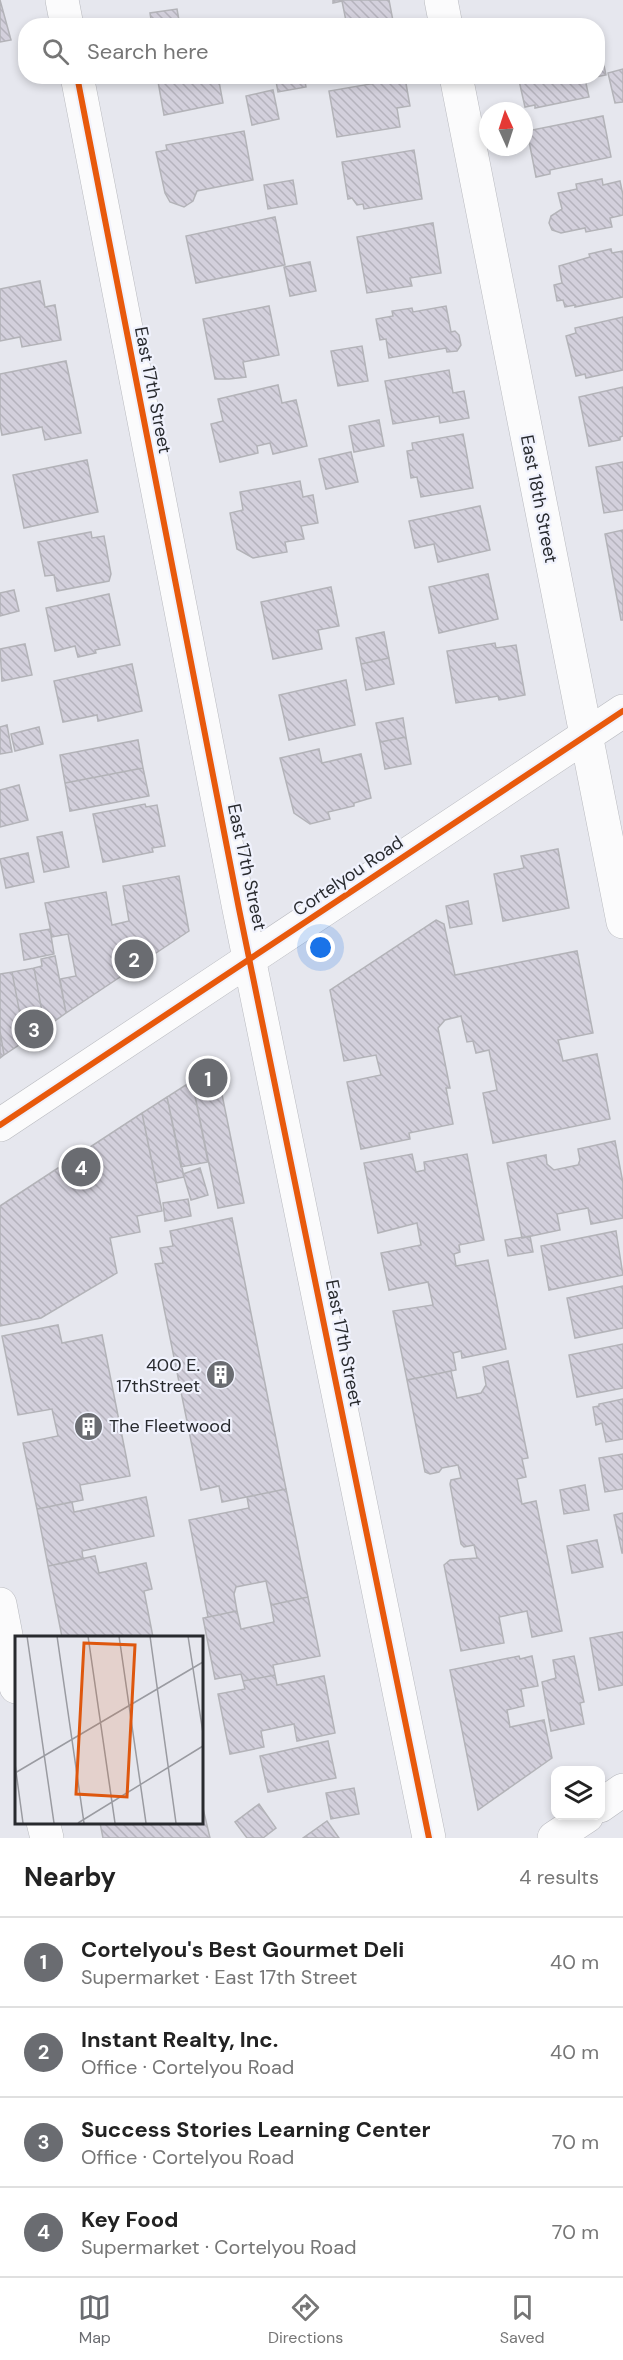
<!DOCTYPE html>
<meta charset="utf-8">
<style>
:root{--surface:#fff;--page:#f6f6f6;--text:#222;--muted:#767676;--line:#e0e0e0;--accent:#6a6c71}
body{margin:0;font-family:"DM Sans",sans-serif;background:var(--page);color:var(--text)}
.controls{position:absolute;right:18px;bottom:18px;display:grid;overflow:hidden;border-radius:12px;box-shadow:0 3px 9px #0003}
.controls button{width:54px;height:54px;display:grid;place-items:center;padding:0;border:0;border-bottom:2px solid var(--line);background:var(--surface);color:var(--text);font:30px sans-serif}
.compass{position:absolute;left:479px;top:102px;width:54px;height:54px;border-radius:50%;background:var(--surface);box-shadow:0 3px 9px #0003;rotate:357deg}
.you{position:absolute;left:321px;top:948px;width:21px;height:21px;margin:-15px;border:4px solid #fff;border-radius:50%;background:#1a73e8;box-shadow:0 0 0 9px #1a73e833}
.badge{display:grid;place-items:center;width:39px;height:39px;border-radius:50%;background:var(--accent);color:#fff;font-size:20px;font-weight:700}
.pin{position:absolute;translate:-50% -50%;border:3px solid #fff;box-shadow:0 2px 6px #0006}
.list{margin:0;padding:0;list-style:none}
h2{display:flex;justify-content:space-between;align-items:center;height:78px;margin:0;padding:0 24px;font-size:26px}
h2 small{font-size:20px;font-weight:400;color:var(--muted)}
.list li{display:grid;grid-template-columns:39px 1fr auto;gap:18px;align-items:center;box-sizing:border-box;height:90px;padding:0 24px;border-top:2px solid var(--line)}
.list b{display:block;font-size:22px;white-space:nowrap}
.list p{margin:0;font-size:20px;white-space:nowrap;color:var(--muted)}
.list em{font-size:20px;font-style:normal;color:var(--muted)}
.icon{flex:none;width:33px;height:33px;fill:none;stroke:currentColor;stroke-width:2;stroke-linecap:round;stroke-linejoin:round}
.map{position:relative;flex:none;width:623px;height:1838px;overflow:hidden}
.search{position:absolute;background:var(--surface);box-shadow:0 3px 9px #0003;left:18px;right:18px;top:18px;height:66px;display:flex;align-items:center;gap:15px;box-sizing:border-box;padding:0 21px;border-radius:24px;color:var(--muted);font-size:22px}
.sheet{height:438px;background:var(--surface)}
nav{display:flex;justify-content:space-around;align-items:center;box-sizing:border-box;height:84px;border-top:2px solid var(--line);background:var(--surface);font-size:16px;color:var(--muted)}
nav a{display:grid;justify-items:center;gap:3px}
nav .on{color:var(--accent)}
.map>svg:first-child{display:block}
.building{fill:url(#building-back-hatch);stroke:#b3b3b8;stroke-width:1.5}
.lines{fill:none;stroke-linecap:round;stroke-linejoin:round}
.street-casing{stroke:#b9babf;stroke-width:34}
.street{stroke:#fbfbfc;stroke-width:33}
.cycleway-casing{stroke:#f0f2fd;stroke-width:10}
.cycleway{stroke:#e8590c;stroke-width:6}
.labels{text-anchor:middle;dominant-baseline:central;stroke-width:4.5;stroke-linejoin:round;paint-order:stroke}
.street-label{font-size:18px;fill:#282a2e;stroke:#f0f2fd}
.poi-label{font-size:18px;fill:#282a2e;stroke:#f0f2fd;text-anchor:end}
.inset-road{fill:none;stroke:#9a9ba1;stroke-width:1.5}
.view{fill:#de570e;fill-opacity:0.15;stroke:#de570e;stroke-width:3}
.inset-edge{fill:none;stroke:#282a2e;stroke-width:3}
</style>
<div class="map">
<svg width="623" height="1838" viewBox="0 0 623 1838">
<defs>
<pattern id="building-back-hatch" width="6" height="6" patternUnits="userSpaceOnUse" patternTransform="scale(1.5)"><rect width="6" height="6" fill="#d3d0dc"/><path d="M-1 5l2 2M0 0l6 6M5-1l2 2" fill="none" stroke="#b5b3bd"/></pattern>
</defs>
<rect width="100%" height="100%" fill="#e6e7ee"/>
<!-- building -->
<path class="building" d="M 0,0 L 11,40 L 0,42 Z
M 333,0 L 389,0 L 394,26 L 347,26 L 342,1 L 333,3 Z
M 177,9 L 180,26 L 152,26 L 150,13 Z
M 598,38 L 606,75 L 585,79 L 589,97 L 535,108 L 535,105 L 525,107 L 518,76 L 598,76 Z
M 623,69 L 623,102 L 615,103 L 608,73 Z
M 157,76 L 218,76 L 223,103 L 164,115 Z
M 275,76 L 304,76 L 306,87 L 278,92 Z
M 405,78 L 410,106 L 397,108 L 400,127 L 337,137 L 329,91 Z
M 273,90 L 279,119 L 252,125 L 246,96 Z
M 603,116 L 611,157 L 550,170 L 550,174 L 536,177 L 527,131 Z
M 244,131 L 253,180 L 197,191 L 193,201 L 184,207 L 170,202 L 165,193 L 156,152 L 167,150 L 166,145 Z
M 414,150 L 422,199 L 364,209 L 363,204 L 357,205 L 352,198 L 348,199 L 342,162 Z
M 602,179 L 603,185 L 620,181 L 623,195 L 623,215 L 610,218 L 612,227 L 586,232 L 585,228 L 561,233 L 552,230 L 549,223 L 551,216 L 562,209 L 558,193 L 577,189 L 576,184 Z
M 293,180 L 297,204 L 268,209 L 264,185 Z
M 275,217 L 285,265 L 196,283 L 186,236 Z
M 433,223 L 441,273 L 410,278 L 412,286 L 367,293 L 357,237 Z
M 611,249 L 612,253 L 623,251 L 623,297 L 575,307 L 575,305 L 565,307 L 563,300 L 557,301 L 554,285 L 562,283 L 559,266 L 590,257 L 589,254 Z
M 310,262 L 316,291 L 290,296 L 284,267 Z
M 40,281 L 45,307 L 55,305 L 61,340 L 22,347 L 20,337 L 0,341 L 0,289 Z
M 269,306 L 279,355 L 243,362 L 246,377 L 229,379 L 215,379 L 203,319 Z
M 446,306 L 451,332 L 455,331 L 459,335 L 461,345 L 457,351 L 447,352 L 446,348 L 389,358 L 386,339 L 380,340 L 376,319 L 393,316 L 392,311 L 412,308 L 413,312 Z
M 623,317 L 623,370 L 586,378 L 585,374 L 576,376 L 566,336 L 576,333 L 575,328 Z
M 362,346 L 368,381 L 338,386 L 331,351 Z
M 66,361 L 81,433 L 45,440 L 42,427 L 2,435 L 0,424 L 0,374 Z
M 449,370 L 453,393 L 464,391 L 469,418 L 440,423 L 439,416 L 393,424 L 385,381 Z
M 278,385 L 282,403 L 296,400 L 307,446 L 273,454 L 270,443 L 257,446 L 258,453 L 220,462 L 211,424 L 223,421 L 218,399 Z
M 623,387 L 623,436 L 620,437 L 620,440 L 589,446 L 579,397 Z
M 379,420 L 384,446 L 354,452 L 349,426 Z
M 463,434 L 473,488 L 421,497 L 417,477 L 411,478 L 407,451 L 413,450 L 412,443 Z
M 351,452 L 358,482 L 326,489 L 319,459 Z
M 87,460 L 98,512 L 24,528 L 13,475 Z
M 623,462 L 623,510 L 604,513 L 596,467 Z
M 300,481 L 303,497 L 313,495 L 318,523 L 301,526 L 304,539 L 285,542 L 287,552 L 253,558 L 237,549 L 230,513 L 243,510 L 240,492 Z
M 480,506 L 490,550 L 438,562 L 434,544 L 415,548 L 409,521 Z
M 623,530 L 623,620 L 621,620 L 605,534 Z
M 91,532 L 92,538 L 104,536 L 111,574 L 109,581 L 57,591 L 54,575 L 45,576 L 38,542 Z
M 488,574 L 498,619 L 439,633 L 429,587 Z
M 331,587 L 339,626 L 318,630 L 322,649 L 273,659 L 261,602 Z
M 14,590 L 19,611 L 0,616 L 0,593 Z
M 109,594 L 120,645 L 95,650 L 96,653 L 78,657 L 75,646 L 55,651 L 46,608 Z
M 384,632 L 389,658 L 361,664 L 356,638 Z
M 495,643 L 496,648 L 516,645 L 525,695 L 499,700 L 498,696 L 456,703 L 447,651 Z
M 25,644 L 32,675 L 2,681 L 0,649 Z
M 389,658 L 394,684 L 366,690 L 361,664 Z
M 132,664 L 142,711 L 98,721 L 97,715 L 63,722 L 54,681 Z
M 346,680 L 355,725 L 289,740 L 279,695 Z
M 403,718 L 406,737 L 380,742 L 376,723 Z
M 7,725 L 12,752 L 0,754 L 0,727 Z
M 39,727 L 43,744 L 15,751 L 11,734 Z
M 406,737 L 411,764 L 385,769 L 380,742 Z
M 138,740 L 143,768 L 65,783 L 60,755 Z
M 319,749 L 322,763 L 361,754 L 371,798 L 354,803 L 354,806 L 328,812 L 330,819 L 310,824 L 294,813 L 280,758 Z
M 143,768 L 149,796 L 70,811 L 65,783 Z
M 19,785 L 28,820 L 0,827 L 0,790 Z
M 145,804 L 146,807 L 157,805 L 165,846 L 152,848 L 153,852 L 103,862 L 93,814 Z
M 62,832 L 69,867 L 44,872 L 37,837 Z
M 558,849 L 569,908 L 503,921 L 494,874 L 524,868 L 521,856 Z
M 28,853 L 34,882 L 6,888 L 0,859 Z
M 179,876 L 189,931 L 66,1013 L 60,979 L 76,976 L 68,934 L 52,937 L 45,903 L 106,892 L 112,925 L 129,921 L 123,886 Z
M 468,901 L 472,924 L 450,928 L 446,906 Z
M 436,920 L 444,924 L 455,975 L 577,951 L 593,1033 L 558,1040 L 563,1061 L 597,1054 L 610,1119 L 493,1143 L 483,1093 L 497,1090 L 489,1050 L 476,1053 L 473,1041 L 467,1042 L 461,1016 L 445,1020 L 438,1028 L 450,1088 L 446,1088 L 453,1124 L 409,1133 L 410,1139 L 361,1149 L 347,1082 L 381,1075 L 376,1055 L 344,1061 L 330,990 Z
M 50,929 L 54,954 L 24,960 L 20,934 Z
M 55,956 L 66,1013 L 45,1028 L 34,968 L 42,966 L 41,959 Z
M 34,968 L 45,1028 L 25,1041 L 12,972 Z
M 12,972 L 25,1041 L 4,1055 L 0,1031 L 0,974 Z
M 0,1031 L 4,1055 L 0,1058 Z
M 216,1065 L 244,1203 L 218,1208 L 192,1081 Z
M 192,1081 L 208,1162 L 181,1167 L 167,1097 Z
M 167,1097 L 184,1177 L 156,1183 L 142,1113 Z
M 142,1113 L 162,1211 L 137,1216 L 140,1232 L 110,1238 L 117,1273 L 41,1318 L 0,1326 L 0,1206 Z
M 615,1141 L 623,1183 L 623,1218 L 591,1224 L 588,1208 L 577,1210 L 557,1214 L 560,1230 L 522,1238 L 507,1163 L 546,1155 L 547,1164 L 554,1170 L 578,1165 L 580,1160 L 578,1149 Z
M 412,1154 L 416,1172 L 425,1170 L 424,1162 L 467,1154 L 484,1240 L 459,1245 L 460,1252 L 454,1254 L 456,1266 L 488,1260 L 506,1349 L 462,1358 L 461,1351 L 453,1353 L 456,1370 L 407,1380 L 393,1311 L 433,1305 L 428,1282 L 389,1290 L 381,1253 L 421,1245 L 417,1223 L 378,1233 L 364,1163 Z
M 200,1168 L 208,1195 L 191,1200 L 183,1174 Z
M 188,1199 L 191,1216 L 165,1221 L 163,1203 Z
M 232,1218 L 286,1489 L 222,1502 L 219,1486 L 201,1490 L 155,1264 L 163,1263 L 160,1248 L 173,1246 L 170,1231 Z
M 616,1231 L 623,1275 L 549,1290 L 541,1246 Z
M 530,1236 L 533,1252 L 508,1256 L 505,1240 Z
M 623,1286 L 623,1328 L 575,1338 L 567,1298 Z
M 58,1325 L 62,1343 L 102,1335 L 130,1476 L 80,1485 L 83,1500 L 37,1509 L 23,1443 L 58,1436 L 52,1409 L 18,1415 L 2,1336 Z
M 623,1344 L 623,1388 L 577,1397 L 569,1355 Z
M 508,1361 L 528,1458 L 522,1459 L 526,1477 L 517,1479 L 522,1504 L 536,1501 L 562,1631 L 532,1637 L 527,1611 L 499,1617 L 504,1643 L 461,1651 L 444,1565 L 450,1560 L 477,1558 L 474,1545 L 464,1547 L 461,1544 L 450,1484 L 451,1480 L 461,1478 L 458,1465 L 442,1468 L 439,1472 L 430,1474 L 425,1472 L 407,1380 L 451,1371 L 457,1398 L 481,1393 L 486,1385 L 483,1367 Z
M 623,1399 L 623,1439 L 606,1442 L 602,1423 L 596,1425 L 593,1407 L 599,1406 L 599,1404 Z
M 623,1454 L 623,1489 L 605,1492 L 599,1458 Z
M 585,1485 L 589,1510 L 564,1514 L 560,1490 Z
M 286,1489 L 308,1597 L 271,1605 L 266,1581 L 236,1587 L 234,1594 L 237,1611 L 208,1617 L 189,1520 L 249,1508 L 247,1497 Z
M 146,1497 L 154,1536 L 82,1551 L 83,1559 L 48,1566 L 37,1509 L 72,1502 L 74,1512 Z
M 623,1513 L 623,1553 L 622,1553 L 614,1515 Z
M 597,1540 L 603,1567 L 572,1573 L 567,1546 Z
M 95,1556 L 99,1573 L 146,1563 L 152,1589 L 144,1591 L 153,1637 L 62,1637 L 48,1566 Z
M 308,1597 L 320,1656 L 273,1665 L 275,1675 L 243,1681 L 241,1674 L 215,1679 L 203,1618 L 237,1611 L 241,1629 L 274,1622 L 271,1605 Z
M 623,1632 L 623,1685 L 599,1690 L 590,1638 Z
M 519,1656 L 520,1659 L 532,1656 L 538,1686 L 521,1689 L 524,1706 L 507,1710 L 510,1727 L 544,1720 L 552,1758 L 478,1810 L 450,1670 Z
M 574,1656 L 584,1702 L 580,1703 L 584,1724 L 551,1731 L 542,1682 L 556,1678 L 553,1660 Z
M 275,1675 L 277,1685 L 324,1676 L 335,1733 L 297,1741 L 294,1724 L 261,1731 L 264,1747 L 230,1754 L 218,1694 L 245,1689 L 243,1681 Z
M 328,1741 L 336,1778 L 268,1792 L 260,1756 Z
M 354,1788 L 359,1814 L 331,1819 L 326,1793 Z
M 201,1800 L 210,1838 L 103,1838 L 100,1823 L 107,1822 L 201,1822 Z
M 259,1804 L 276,1828 L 263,1838 L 247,1838 L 235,1822 Z
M 327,1821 L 339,1838 L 303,1838 Z"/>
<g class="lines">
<defs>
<path id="street" d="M 62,0 L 67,26
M 441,0 L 446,26
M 77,76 L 239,909 L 429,1838
M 456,76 L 623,922
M 0,1125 L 623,711
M 0,1604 L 16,1687
M 600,1806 L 623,1790
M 43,1822 L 47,1838
M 554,1838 L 587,1816"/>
</defs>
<!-- street casing -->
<use href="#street" class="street-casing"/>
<!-- street -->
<use href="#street" class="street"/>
<defs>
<path id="cycleway" d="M 77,76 L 239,909 L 429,1838
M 0,1125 L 623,711"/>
</defs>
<!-- cycleway casing -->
<use href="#cycleway" class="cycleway-casing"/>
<!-- cycleway -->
<use href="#cycleway" class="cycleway"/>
</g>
<!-- icons -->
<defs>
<symbol id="building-disc" viewBox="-11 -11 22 22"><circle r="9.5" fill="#6a6c71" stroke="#f0f2fd"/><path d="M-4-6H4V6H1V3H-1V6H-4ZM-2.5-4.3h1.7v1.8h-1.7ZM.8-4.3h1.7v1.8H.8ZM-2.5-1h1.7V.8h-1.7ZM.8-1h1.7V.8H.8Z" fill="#fff"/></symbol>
</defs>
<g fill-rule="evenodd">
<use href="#building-disc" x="204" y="1358" width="33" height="33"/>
<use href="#building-disc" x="72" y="1410" width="33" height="33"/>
</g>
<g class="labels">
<!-- street labels -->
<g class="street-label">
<text transform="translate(153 390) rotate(79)">East 17th Street</text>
<text transform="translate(539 499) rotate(79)">East 18th Street</text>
<text transform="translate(247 867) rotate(78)">East 17th Street</text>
<text transform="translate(348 876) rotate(-34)">Cortelyou Road</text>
<text transform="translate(344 1343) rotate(79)">East 17th Street</text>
</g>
<!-- poi labels -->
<g class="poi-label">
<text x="200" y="1365">400 E.<tspan x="200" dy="21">17thStreet</tspan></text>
<text x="109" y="1426" text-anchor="start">The Fleetwood</text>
</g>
</g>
<!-- overview -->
<g transform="translate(15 1636)">
<rect width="188" height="188" fill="#e6e7ee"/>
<path class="inset-road" d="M 12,0 L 39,187M 42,0 L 69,187M 73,0 L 100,187M 104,0 L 131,187M 135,0 L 161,187M 173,0 L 188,97M 0,128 L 8,187M 0,137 L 188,26M 63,187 L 188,110"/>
<path class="view" d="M 69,7 L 120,9 L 112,161 L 61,158 Z"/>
<rect width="188" height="188" class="inset-edge"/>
</g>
</svg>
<div class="controls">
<button><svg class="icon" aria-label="layers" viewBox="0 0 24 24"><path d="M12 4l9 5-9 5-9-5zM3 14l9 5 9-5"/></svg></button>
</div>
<svg class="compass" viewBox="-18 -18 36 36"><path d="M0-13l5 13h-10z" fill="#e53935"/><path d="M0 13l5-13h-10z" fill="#767676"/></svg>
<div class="you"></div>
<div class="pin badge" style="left:208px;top:1078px">1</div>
<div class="pin badge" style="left:134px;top:959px">2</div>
<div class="pin badge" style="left:34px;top:1029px">3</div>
<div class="pin badge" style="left:81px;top:1167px">4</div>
<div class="search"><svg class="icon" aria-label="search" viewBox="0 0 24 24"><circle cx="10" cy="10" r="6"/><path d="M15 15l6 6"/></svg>Search here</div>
</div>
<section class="sheet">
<h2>Nearby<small>4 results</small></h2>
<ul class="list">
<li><span class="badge">1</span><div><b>Cortelyou's Best Gourmet Deli</b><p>Supermarket · East 17th Street</p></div><em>40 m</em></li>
<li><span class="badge">2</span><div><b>Instant Realty, Inc.</b><p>Office · Cortelyou Road</p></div><em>40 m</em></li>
<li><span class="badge">3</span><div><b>Success Stories Learning Center</b><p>Office · Cortelyou Road</p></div><em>70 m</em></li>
<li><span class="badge">4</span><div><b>Key Food</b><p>Supermarket · Cortelyou Road</p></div><em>70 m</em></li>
</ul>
</section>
<nav>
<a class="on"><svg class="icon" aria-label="map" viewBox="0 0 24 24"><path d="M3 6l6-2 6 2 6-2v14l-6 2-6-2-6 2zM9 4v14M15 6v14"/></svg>Map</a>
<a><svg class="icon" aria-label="directions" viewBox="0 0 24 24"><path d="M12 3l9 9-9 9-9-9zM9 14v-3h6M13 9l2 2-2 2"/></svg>Directions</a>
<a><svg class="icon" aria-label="saved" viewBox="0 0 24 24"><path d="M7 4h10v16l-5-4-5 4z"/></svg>Saved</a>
</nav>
